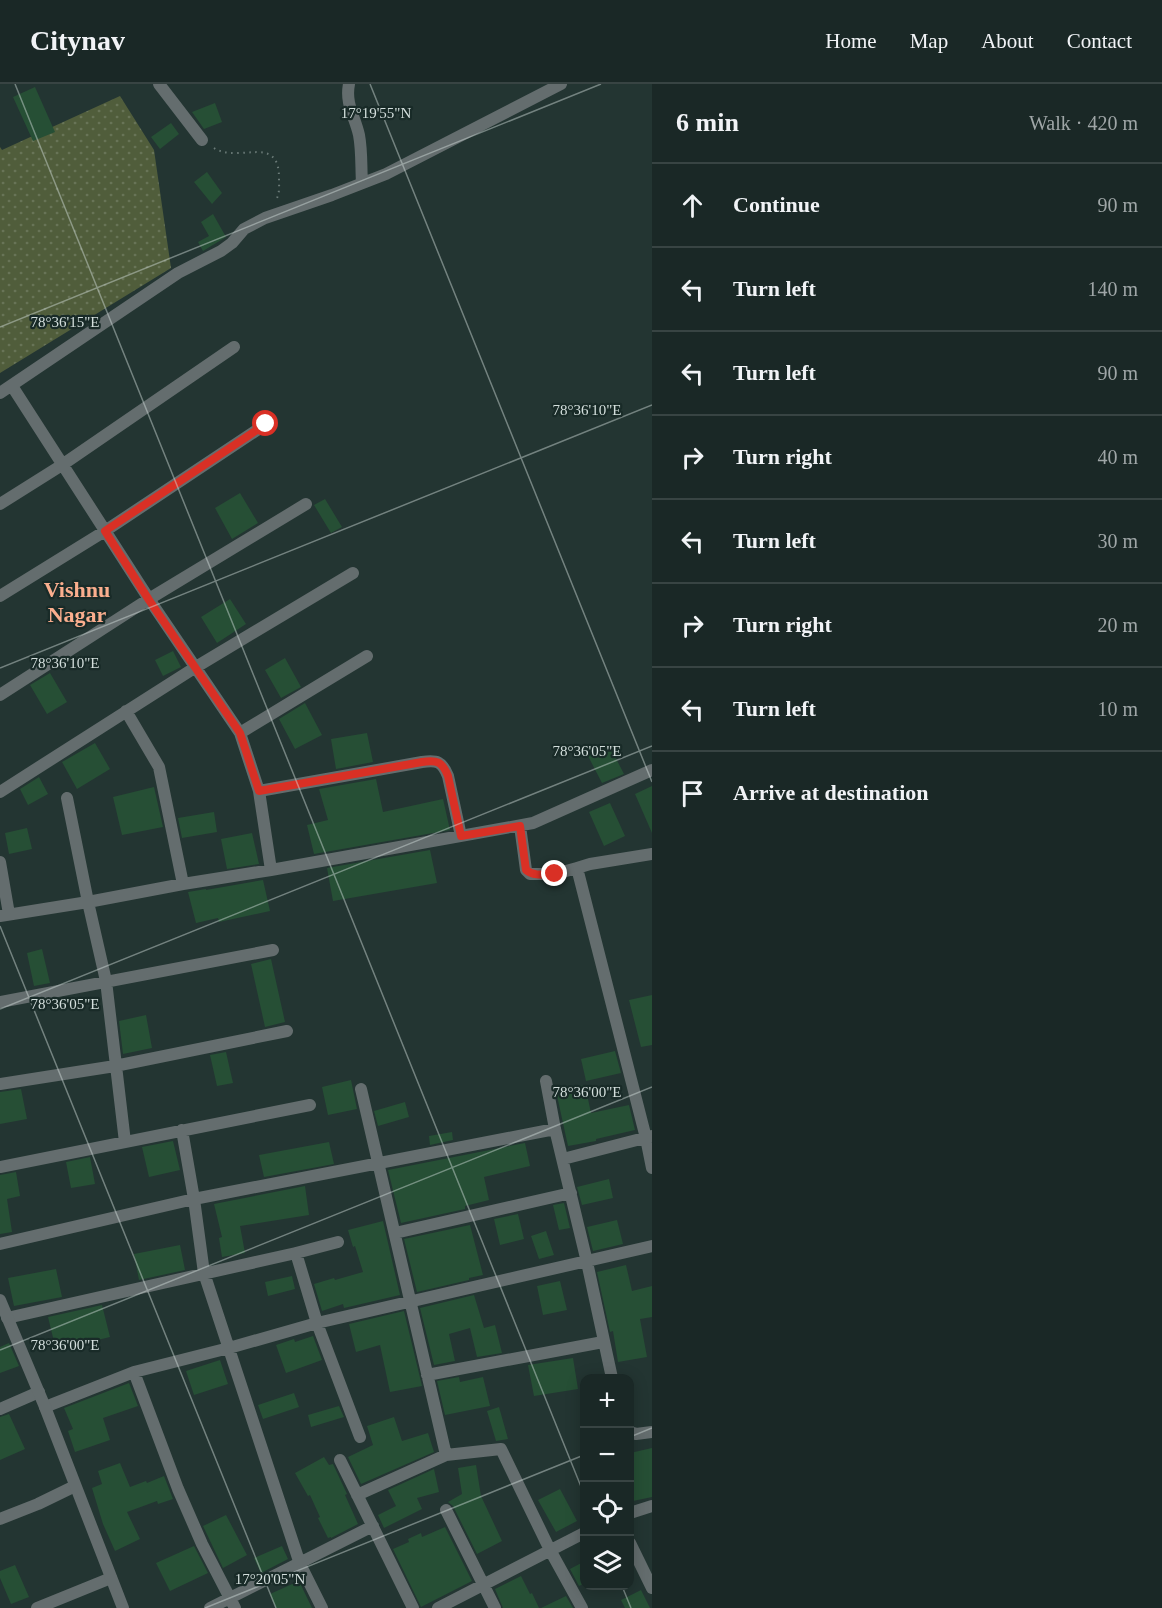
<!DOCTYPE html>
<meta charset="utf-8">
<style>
:root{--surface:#1a2826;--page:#273432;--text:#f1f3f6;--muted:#9fa6a7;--line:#384443}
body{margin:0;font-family:Georgia,serif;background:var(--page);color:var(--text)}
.controls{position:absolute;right:18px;bottom:18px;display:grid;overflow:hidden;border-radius:12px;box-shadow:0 3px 15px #0003}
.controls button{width:54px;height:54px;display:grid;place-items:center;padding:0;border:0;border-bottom:2px solid var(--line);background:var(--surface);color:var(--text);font:30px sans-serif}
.stop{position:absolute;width:18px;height:18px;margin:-14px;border:4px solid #d93025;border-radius:50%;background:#fff}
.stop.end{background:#d93025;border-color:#fff;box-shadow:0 2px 6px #0008}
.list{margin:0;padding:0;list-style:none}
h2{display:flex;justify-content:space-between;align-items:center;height:78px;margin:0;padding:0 24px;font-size:26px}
h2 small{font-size:20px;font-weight:400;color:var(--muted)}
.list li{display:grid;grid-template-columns:39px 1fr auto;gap:18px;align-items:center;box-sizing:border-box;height:84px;padding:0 24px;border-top:2px solid var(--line)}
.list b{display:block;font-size:22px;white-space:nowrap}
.list em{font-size:20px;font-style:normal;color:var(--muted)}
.icon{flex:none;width:33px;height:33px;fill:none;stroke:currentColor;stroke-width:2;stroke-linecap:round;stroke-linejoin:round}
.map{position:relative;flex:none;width:652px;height:1524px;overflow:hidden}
header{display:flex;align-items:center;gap:36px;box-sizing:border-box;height:84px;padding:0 30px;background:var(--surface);border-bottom:2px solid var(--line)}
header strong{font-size:28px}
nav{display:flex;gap:33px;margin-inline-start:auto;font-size:21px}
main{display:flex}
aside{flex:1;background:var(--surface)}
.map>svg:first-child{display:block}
.grass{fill:url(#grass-dots)}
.building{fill:#264f35}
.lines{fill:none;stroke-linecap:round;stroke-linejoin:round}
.path{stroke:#6b7b78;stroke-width:2;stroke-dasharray:1.5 4.5;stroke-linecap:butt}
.minor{stroke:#646d6e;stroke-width:12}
.tertiary{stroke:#646d6e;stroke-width:12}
.route{stroke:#d93025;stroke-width:8}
.ticks{fill:none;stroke:#d4dfdd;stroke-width:1.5;stroke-opacity:0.45}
.labels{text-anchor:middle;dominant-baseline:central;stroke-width:4.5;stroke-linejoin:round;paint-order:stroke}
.neighbourhood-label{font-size:22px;font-weight:bold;fill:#faae8e;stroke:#192b28}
.ticks-label{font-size:15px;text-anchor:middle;fill:#d4dfdd;stroke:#192b28;stroke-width:4.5;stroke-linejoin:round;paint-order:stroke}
</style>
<header>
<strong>Citynav</strong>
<nav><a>Home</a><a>Map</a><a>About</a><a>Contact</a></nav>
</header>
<main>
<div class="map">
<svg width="652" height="1524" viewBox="0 0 652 1524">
<defs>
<pattern id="grass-dots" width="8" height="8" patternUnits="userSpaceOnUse" patternTransform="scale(1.5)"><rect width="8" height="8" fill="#505d3b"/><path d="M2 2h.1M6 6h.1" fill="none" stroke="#687457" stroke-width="1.8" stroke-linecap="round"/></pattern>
</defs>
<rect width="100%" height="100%" fill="#233532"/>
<!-- grass -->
<path class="grass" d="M 120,12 L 154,66 L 171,184 L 0,289 L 0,63 L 2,66 Z"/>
<!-- building -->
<path class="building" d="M 35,3 L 55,48 L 33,57 L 13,13 Z
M 215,19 L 222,38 L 204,45 L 192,28 Z
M 171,39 L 179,50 L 160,65 L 151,53 Z
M 207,88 L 222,109 L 212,120 L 194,98 Z
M 213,130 L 226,153 L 203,167 L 198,158 L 209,152 L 201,138 Z
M 240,409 L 258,439 L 232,455 L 215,424 Z
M 325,415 L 342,443 L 331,449 L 314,421 Z
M 230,515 L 246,540 L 217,559 L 201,533 Z
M 173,567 L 181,583 L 163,592 L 155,576 Z
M 285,574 L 301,603 L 281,614 L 265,586 Z
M 50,589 L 67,618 L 47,630 L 30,601 Z
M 305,619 L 322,651 L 295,665 L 279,635 Z
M 367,649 L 373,678 L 336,685 L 331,655 Z
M 95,659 L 110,685 L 77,705 L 62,678 Z
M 608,659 L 624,690 L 602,699 L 587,670 Z
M 39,693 L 48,710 L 28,721 L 20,705 Z
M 376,695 L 383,728 L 443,715 L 450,746 L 314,770 L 307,741 L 328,736 L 319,705 Z
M 652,702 L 652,749 L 635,710 Z
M 154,703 L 163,743 L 122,751 L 113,713 Z
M 610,719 L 625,752 L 604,762 L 589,728 Z
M 214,728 L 217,748 L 182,754 L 178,734 Z
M 27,744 L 32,765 L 9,770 L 5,749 Z
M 252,749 L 259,780 L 227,785 L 221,755 Z
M 430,766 L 437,799 L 333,817 L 327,784 Z
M 263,796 L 270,827 L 219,838 L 218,834 L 196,839 L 188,808 L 206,805 L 206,806 Z
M 42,865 L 50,899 L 34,902 L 27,869 Z
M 271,875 L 285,938 L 265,943 L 251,880 Z
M 652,911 L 652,961 L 641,963 L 629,916 Z
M 146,931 L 152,964 L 123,970 L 119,937 Z
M 615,967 L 621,989 L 586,997 L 581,975 Z
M 226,968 L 233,999 L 217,1002 L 210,971 Z
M 351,996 L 357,1025 L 328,1031 L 322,1003 Z
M 585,1001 L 591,1029 L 629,1021 L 635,1046 L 596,1055 L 596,1057 L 568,1062 L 556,1007 Z
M 21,1005 L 27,1035 L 0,1040 L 0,1008 Z
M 405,1018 L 409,1033 L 378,1042 L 374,1027 Z
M 452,1048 L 453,1056 L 430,1061 L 429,1052 Z
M 173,1057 L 180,1086 L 149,1093 L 142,1063 Z
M 329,1058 L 334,1080 L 264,1093 L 259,1071 Z
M 525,1059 L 530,1082 L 484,1093 L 489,1116 L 465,1122 L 465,1125 L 401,1139 L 388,1086 Z
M 90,1073 L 95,1100 L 71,1104 L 66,1078 Z
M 16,1088 L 20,1112 L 7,1115 L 12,1148 L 0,1150 L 0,1091 Z
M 609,1095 L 613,1114 L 582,1121 L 577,1103 Z
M 305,1102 L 309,1131 L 240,1142 L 245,1169 L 222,1173 L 219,1154 L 222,1153 L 214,1120 Z
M 564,1119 L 570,1144 L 559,1146 L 553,1121 Z
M 518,1130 L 524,1155 L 500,1161 L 494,1135 Z
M 617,1136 L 623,1160 L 593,1167 L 587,1143 Z
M 383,1137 L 400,1211 L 344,1224 L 343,1220 L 322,1227 L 314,1200 L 334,1194 L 335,1196 L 363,1188 L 355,1162 L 353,1163 L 348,1146 Z
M 470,1141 L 483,1191 L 469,1194 L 469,1196 L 417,1208 L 404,1155 Z
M 546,1147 L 554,1171 L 539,1175 L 531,1152 Z
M 180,1161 L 185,1186 L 139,1196 L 134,1170 Z
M 626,1181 L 632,1207 L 652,1202 L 652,1233 L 640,1235 L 647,1273 L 618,1278 L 613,1247 L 610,1248 L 597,1188 Z
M 56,1185 L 62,1213 L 14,1222 L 8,1194 Z
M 292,1192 L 295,1205 L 268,1212 L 265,1198 Z
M 560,1197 L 567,1226 L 543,1231 L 537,1202 Z
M 474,1211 L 484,1244 L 495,1241 L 502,1269 L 477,1273 L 470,1244 L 449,1250 L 455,1277 L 434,1281 L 420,1224 Z
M 102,1221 L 110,1253 L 56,1266 L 48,1233 Z
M 404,1227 L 422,1302 L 390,1308 L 380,1261 L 356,1268 L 349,1240 Z
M 313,1252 L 322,1276 L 286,1289 L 276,1261 L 294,1255 L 295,1258 Z
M 9,1259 L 19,1282 L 0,1289 L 0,1263 Z
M 573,1274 L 578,1305 L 534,1312 L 528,1281 Z
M 220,1276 L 228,1300 L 194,1311 L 186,1287 Z
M 459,1293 L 460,1298 L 483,1293 L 490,1322 L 445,1331 L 437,1297 Z
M 129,1299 L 138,1322 L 103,1334 L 110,1356 L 75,1368 L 68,1347 L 73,1345 L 64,1324 Z
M 294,1309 L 299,1323 L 263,1335 L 258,1321 Z
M 339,1322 L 344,1333 L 311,1343 L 308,1331 Z
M 499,1323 L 508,1355 L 496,1357 L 487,1327 Z
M 9,1330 L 25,1365 L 0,1376 L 0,1333 Z
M 394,1333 L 402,1357 L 428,1349 L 434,1368 L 361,1400 L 348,1373 L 373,1361 L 367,1342 Z
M 652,1364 L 652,1413 L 633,1417 L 630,1406 L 630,1369 Z
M 324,1373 L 329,1381 L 333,1380 L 347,1410 L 345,1411 L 358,1440 L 331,1454 L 331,1453 L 328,1454 L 318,1434 L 320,1433 L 310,1411 L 308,1412 L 295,1389 Z
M 120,1379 L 130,1403 L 146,1397 L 147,1399 L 164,1392 L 173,1415 L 158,1420 L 157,1417 L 127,1428 L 140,1455 L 115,1467 L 103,1440 L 92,1404 L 102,1400 L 98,1387 Z
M 476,1381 L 481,1412 L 502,1457 L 477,1470 L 453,1422 L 448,1418 L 462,1410 L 458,1384 Z
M 434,1385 L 439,1408 L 417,1414 L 422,1425 L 384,1444 L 378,1431 L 396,1422 L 388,1406 Z
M 560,1405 L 577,1437 L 556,1448 L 538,1416 Z
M 226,1431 L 247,1471 L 223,1484 L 203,1442 Z
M 445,1443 L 472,1497 L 421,1523 L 393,1465 L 409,1458 L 408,1455 L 421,1449 L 422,1453 Z
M 194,1462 L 208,1489 L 170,1507 L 156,1479 Z
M 282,1462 L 288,1475 L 261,1489 L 254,1474 Z
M 585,1477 L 585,1499 L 579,1502 L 570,1485 Z
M 15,1481 L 29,1513 L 11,1520 L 0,1494 L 0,1487 Z
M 521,1492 L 530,1510 L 532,1509 L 539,1524 L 503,1524 L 495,1505 Z
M 299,1497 L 312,1524 L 276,1524 L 270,1510 Z
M 641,1506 L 650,1524 L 625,1524 L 621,1516 Z
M 566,1512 L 573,1524 L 541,1524 Z"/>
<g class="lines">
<!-- path -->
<path class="path" d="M 214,64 C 239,80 279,49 279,94 C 279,102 280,109 276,116"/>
<!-- minor -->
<path class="minor" d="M 159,0 L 202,56
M 349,0 C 345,20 355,33 359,51 C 362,67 361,83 362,99
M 12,302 L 149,515 L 240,649 L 259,707 L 271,786
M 0,309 L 178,189 L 221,167 L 232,159 L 244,145 L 265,134 L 332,111 L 386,90 L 561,0
M 0,420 L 62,381 L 234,263
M 0,512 L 105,447 L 266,340
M 0,611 L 149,515 L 306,420
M 126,627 L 159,683 L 183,800
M 240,649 L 367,572
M 259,707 L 422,678 C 437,676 442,677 448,692 L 461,752
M 0,708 L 196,583 L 353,489
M 67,714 L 88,818 L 106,897 L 125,1058
M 520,742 L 526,786 L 530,790 L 555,790 L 577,784 L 646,1054 L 652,1084
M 0,778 L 9,830
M 577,784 L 590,780 L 652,770
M 0,832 L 88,818 L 183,800 L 271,786 L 533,739 L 652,686
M 0,918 L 273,866
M 546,997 L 555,1045 L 587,1178 L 612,1294
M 0,1000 L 115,982 L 287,947
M 361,1005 L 446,1371
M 182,1046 L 194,1115 L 204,1189 L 300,1480 L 322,1524
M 563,1075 L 652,1052
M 0,1083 L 310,1021
M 395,1149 L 571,1109
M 0,1160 L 194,1115 L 555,1045
M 296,1169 L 317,1239 L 360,1353
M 7,1234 L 296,1169 L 338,1158
M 134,1288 L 178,1405 L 202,1460 L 235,1524
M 427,1291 L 603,1258
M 45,1323 L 134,1288 L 229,1264 L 317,1239 L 652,1162
M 0,1325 L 39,1308
M 630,1348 L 636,1350 L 652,1348
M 340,1376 L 413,1524
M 357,1411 L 446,1371 L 501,1365 L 550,1466 L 582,1524
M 446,1426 L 495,1524
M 630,1429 L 652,1422
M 0,1435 L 38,1420 L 75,1402
M 630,1459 L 652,1504
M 37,1524 L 111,1494
M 210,1524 L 373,1442
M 438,1524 L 584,1449"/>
<!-- tertiary -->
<path class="tertiary" d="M 0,1216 L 45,1323 L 123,1524"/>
</g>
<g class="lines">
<!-- route -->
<path class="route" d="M 266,340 L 105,447 L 149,516 L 240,649 L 259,707 L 422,678 C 437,676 442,677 448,692 L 461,752 L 520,742 L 526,786 C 534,793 546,790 555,790"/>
</g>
<!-- ticks -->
<path class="ticks" d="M 15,0 L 584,1410M 370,0 L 652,698M 0,243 L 601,0M 0,584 L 652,321M 0,842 L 276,1524M 0,925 L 652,662M 0,1266 L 652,1003M 630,1353 L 652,1344M 622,1502 L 631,1524M 205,1524 L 584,1371"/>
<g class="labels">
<!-- neighbourhood labels -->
<g class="neighbourhood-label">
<text x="77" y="505">Vishnu<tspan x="77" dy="25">Nagar</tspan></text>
</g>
</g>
<g class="ticks-label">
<text x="376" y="34">17°19'55"N</text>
<text x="65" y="243">78°36'15"E</text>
<text x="587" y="331">78°36'10"E</text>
<text x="65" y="584">78°36'10"E</text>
<text x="587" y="672">78°36'05"E</text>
<text x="65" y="925">78°36'05"E</text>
<text x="587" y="1013">78°36'00"E</text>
<text x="65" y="1266">78°36'00"E</text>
<text x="270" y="1500">17°20'05"N</text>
</g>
</svg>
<div class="controls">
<button>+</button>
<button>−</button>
<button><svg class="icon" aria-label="locate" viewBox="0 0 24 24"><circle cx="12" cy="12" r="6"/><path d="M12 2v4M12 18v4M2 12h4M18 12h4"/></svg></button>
<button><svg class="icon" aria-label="layers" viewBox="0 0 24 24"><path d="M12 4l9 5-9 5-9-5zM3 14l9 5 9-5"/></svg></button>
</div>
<div class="stop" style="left:266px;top:340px"></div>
<div class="stop end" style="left:555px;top:790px"></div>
</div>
<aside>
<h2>6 min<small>Walk · 420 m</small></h2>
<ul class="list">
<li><svg class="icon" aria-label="ahead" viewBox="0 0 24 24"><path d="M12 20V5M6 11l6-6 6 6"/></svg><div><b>Continue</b></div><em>90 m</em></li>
<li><svg class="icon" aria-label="left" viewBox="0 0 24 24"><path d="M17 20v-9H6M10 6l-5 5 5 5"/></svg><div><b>Turn left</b></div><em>140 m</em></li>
<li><svg class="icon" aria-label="left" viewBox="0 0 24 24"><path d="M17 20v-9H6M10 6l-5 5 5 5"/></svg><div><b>Turn left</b></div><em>90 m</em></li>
<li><svg class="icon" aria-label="right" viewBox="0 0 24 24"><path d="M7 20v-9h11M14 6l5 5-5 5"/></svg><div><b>Turn right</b></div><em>40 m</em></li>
<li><svg class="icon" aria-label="left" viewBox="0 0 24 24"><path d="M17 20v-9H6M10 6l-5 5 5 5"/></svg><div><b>Turn left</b></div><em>30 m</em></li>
<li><svg class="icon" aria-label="right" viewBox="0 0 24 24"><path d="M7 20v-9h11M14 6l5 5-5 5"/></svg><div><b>Turn right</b></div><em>20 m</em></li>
<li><svg class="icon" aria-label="left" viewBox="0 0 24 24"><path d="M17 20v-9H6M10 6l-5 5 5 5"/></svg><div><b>Turn left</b></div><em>10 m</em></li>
<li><svg class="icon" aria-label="arrive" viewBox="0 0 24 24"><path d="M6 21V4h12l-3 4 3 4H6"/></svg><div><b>Arrive at destination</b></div></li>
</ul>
</aside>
</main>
